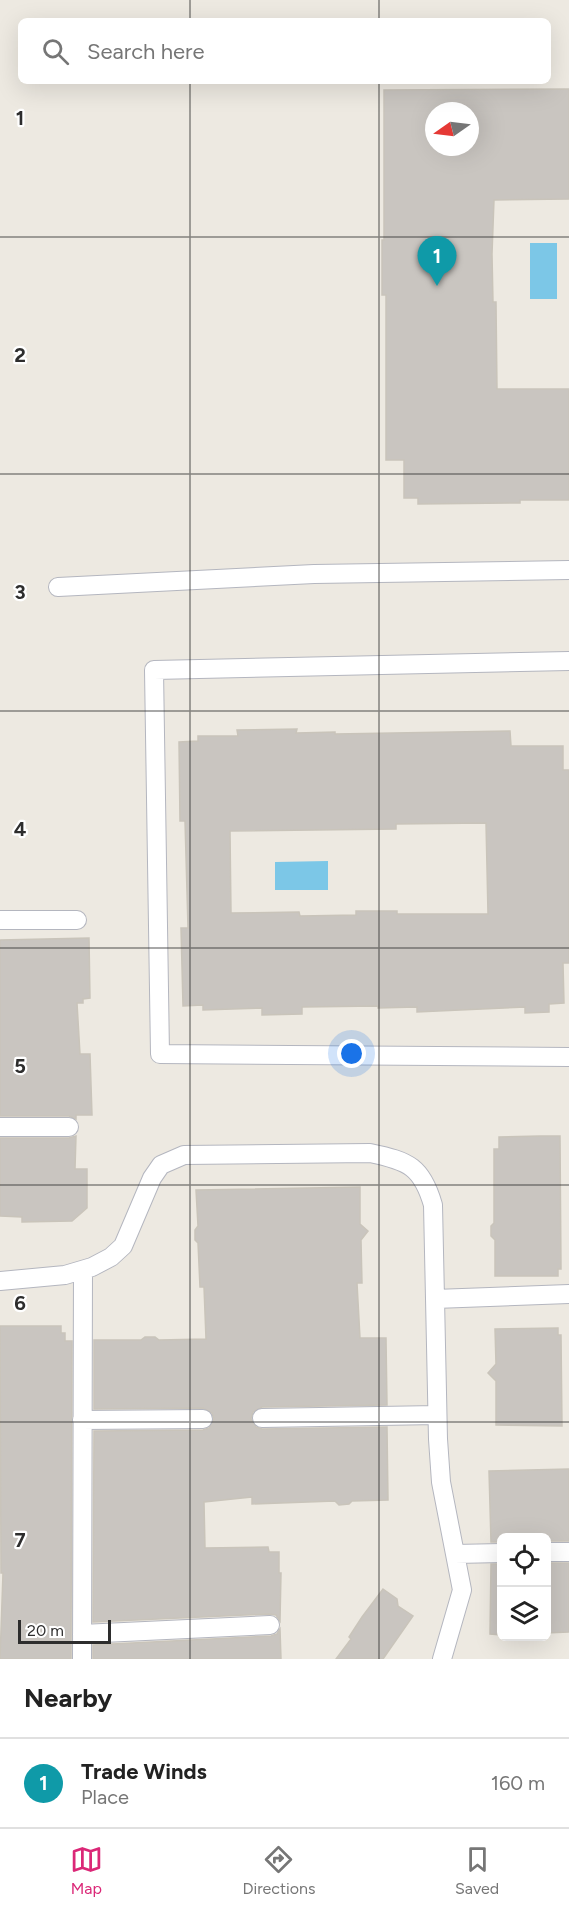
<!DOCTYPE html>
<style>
:root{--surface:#fff;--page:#f2f2f2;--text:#222;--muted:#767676;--line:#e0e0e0;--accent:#db2777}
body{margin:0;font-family:Figtree,sans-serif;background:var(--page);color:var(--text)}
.controls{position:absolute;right:18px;bottom:18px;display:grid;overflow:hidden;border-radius:9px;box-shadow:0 6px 24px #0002}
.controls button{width:54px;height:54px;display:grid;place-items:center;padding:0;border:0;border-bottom:2px solid var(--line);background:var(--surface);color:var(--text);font:30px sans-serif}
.compass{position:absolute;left:425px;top:102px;width:54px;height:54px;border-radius:50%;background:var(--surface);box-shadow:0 6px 24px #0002;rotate:256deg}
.scale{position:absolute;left:18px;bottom:15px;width:93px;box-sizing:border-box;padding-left:6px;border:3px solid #2d2d2d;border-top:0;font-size:16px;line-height:21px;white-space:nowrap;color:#2d2d2d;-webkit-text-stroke:4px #fff;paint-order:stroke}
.you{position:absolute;left:352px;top:1054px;width:21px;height:21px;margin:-15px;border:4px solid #fff;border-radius:50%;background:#1a73e8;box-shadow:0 0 0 9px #1a73e833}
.badge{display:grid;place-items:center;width:39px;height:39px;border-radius:50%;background:var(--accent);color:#fff;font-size:20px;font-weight:700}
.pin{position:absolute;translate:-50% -50px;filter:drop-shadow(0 2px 3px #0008)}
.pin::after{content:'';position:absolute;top:32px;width:21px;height:18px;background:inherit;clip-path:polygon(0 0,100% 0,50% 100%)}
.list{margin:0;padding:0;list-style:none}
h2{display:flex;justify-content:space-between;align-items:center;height:78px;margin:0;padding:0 24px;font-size:26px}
h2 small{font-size:20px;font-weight:400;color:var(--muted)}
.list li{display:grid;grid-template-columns:39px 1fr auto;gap:18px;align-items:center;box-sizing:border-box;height:90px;padding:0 24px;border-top:2px solid var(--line)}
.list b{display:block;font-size:22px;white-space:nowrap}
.list p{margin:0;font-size:20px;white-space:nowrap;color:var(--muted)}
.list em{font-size:20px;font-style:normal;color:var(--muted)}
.icon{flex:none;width:33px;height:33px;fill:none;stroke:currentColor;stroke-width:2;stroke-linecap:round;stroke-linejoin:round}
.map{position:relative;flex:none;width:569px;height:1659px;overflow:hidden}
.search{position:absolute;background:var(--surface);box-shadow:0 6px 24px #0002;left:18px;right:18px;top:18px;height:66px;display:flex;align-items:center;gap:15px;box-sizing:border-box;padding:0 21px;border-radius:9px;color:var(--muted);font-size:22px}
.sheet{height:168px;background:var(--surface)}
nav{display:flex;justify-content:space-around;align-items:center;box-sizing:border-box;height:84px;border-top:2px solid var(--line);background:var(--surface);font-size:16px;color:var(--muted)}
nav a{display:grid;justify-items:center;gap:3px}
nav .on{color:var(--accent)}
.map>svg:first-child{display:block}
.water{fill:#7cc7e7}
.building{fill:#c9c5c0;stroke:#c9c4ba;stroke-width:1.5;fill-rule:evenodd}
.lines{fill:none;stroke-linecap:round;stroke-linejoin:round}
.lane-casing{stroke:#b4b6bf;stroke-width:20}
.lane{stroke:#fff;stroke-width:18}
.grid{fill:none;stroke:#2d2d2d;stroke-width:1.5;stroke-opacity:0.55}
.grid-label{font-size:20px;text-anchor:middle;font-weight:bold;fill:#2d2d2d;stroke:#fff;stroke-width:4.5;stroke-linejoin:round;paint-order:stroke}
</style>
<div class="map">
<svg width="569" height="1659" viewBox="0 0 569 1659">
<rect width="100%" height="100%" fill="#ede9e1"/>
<!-- water -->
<path class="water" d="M 530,243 L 557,243 L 557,299 L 530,299 Z
M 328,861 L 328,890 L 275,890 L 275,862 Z"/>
<!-- building -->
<path class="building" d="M 569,89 L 569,199 L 494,200 L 492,254 L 493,302 L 496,302 L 497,389 L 569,389 L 569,500 L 520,500 L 520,503 L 418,504 L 418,498 L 404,498 L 404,460 L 386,460 L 386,295 L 382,295 L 382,240 L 384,240 L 384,90 ZM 434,111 L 470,111 L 470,147 L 434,147 Z
M 297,729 L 296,733 L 335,732 L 335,734 L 510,731 L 511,746 L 563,746 L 563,770 L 569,770 L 569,963 L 563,963 L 564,1003 L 549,1004 L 549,1012 L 525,1013 L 525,1007 L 417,1012 L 417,1007 L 378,1008 L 378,1006 L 302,1007 L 302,1014 L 262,1015 L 262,1008 L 203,1010 L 203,1005 L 183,1006 L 181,928 L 188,928 L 185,821 L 180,821 L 179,742 L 198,741 L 198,736 L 238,736 L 237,730 ZM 486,823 L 488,914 L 397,914 L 397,911 L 356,911 L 356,915 L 300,916 L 299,912 L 231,913 L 230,831 L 396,829 L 396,824 Z
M 89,938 L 90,998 L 83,999 L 83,1003 L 77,1003 L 80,1054 L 90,1054 L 92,1115 L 76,1115 L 76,1119 L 69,1116 L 0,1116 L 0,940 Z
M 76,1136 L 75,1169 L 87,1169 L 87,1208 L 72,1221 L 22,1222 L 22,1217 L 0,1216 L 0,1138 L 69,1138 Z
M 540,1136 L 560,1136 L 561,1269 L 558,1269 L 558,1276 L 495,1276 L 495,1240 L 491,1236 L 491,1226 L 494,1223 L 494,1149 L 499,1149 L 499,1137 Z
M 360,1187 L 360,1224 L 368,1231 L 361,1240 L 362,1283 L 357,1283 L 360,1338 L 386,1338 L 387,1405 L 262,1407 L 253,1412 L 251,1419 L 256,1427 L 262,1429 L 387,1427 L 388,1500 L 352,1501 L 349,1504 L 339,1505 L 335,1501 L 252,1504 L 252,1497 L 204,1502 L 205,1548 L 268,1547 L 269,1552 L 279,1552 L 279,1573 L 281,1573 L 280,1621 L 276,1615 L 269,1614 L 93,1622 L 94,1431 L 203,1430 L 209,1428 L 214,1419 L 212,1413 L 203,1408 L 94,1409 L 94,1340 L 141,1340 L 145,1337 L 155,1337 L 159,1340 L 206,1339 L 204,1287 L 200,1287 L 198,1243 L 195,1240 L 195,1230 L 198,1226 L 196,1190 Z
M 0,1326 L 61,1326 L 61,1333 L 65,1333 L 65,1341 L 72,1341 L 71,1659 L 0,1659 L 3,1573 L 1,1573 Z
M 558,1328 L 558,1335 L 561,1335 L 562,1426 L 496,1425 L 496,1381 L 488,1373 L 496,1364 L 495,1329 Z
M 569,1469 L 569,1541 L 546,1541 L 546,1538 L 501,1538 L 501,1542 L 491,1542 L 489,1471 Z
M 546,1563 L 569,1563 L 569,1632 L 546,1633 Z
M 491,1564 L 501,1564 L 501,1635 L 490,1634 Z
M 383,1589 L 397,1599 L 398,1606 L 413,1616 L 383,1659 L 336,1659 L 351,1639 L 349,1637 L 362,1617 Z
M 280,1629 L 281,1659 L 93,1659 L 93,1645 L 271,1636 L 277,1634 Z"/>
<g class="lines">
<defs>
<path id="lane" d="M 58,587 L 314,574 L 569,570
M 569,661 L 154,670 L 160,1054 L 569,1057
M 0,920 L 77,920
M 0,1127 L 69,1127
M 0,1281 L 65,1275 L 92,1267 L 111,1257 L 123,1246 L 152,1178 L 161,1165 L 184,1155 L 370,1153 C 409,1161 422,1167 433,1205 L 438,1439 L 441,1482 L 462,1590 L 442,1659
M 435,1299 L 569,1294
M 262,1418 L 437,1415
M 82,1420 L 203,1419
M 546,1552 L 569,1552
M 455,1554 L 502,1553
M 82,1634 L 270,1625
M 82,1659 L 83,1270"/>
</defs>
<!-- lane casing -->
<use href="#lane" class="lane-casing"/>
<!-- lane -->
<use href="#lane" class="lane"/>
</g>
<!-- grid -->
<path class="grid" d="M 190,0 L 190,21M 379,0 L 379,21M 190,81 L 190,1659M 379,81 L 379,1659M 0,237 L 569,237M 0,474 L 569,474M 0,711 L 569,711M 0,948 L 569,948M 0,1185 L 569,1185M 0,1422 L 569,1422"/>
<g class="grid-label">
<text x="20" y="125">1</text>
<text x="20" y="362">2</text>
<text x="20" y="599">3</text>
<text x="20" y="836">4</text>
<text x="20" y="1073">5</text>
<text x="20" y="1310">6</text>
<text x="20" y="1547">7</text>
</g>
</svg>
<div class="controls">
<button><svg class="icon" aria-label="locate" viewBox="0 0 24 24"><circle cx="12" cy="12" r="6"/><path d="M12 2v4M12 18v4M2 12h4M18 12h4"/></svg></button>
<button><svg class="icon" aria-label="layers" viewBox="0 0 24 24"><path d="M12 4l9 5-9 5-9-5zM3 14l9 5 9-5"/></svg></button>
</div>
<svg class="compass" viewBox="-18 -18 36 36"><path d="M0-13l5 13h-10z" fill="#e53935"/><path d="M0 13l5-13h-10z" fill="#767676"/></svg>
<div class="scale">20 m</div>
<div class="you"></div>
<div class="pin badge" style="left:437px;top:286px;background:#0f9aa8">1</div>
<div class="search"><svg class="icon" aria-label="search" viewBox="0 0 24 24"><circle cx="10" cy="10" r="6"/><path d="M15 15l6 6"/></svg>Search here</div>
</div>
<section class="sheet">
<h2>Nearby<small></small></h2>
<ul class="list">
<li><span class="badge" style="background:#0f9aa8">1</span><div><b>Trade Winds</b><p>Place</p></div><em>160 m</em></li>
</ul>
</section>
<nav>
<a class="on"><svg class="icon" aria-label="map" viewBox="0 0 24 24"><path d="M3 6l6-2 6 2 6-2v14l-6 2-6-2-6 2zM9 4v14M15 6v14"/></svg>Map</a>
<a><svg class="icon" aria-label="directions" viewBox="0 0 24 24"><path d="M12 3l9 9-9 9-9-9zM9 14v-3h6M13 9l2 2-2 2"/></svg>Directions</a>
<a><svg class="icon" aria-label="saved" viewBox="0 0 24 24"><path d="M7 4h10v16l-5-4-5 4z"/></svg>Saved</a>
</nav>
